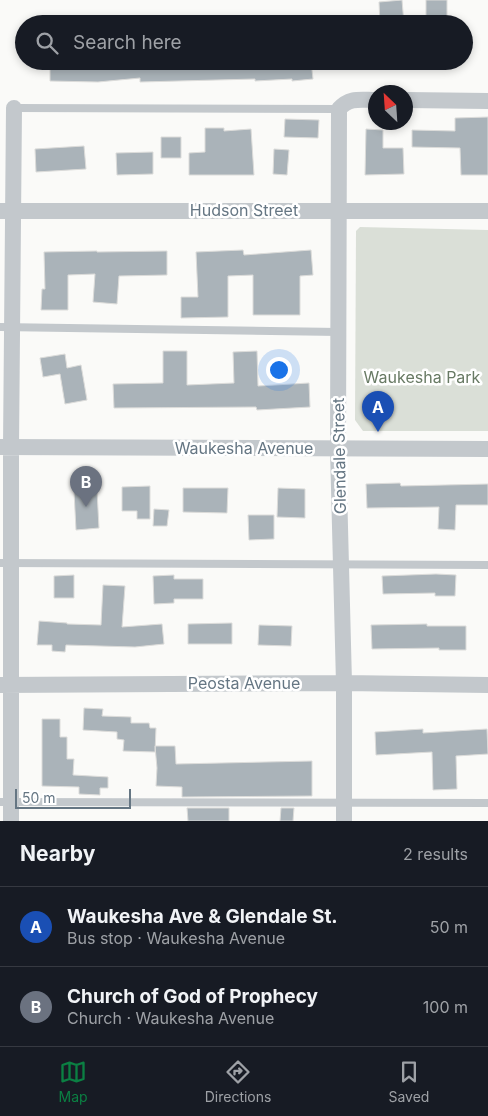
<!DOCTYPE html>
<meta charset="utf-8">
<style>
:root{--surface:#171b24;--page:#242831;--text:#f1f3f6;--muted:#9ea1a6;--line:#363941;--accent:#0b8043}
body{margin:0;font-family:Inter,sans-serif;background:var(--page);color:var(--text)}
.compass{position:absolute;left:368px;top:85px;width:45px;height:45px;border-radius:50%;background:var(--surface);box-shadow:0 2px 8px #0003;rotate:335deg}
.scale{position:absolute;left:15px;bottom:12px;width:116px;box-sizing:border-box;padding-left:5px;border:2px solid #657683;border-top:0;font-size:14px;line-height:18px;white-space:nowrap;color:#657683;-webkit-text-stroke:4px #fff;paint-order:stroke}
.you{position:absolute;left:278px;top:369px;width:18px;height:18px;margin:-12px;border:4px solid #fff;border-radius:50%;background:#1a73e8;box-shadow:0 0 0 8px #1a73e833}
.badge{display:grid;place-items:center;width:32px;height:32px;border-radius:50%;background:var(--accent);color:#fff;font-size:16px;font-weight:700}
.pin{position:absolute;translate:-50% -41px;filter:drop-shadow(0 1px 2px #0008)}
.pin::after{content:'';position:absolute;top:26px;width:18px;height:15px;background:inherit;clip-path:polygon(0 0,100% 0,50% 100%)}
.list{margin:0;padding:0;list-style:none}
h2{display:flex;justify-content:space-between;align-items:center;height:65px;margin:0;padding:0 20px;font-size:21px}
h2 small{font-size:16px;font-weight:400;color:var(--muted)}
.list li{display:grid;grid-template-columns:32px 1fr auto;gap:15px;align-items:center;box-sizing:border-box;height:80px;padding:0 20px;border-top:1px solid var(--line)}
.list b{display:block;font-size:19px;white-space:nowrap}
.list p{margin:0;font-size:16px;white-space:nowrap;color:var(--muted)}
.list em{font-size:16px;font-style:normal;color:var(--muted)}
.icon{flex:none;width:28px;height:28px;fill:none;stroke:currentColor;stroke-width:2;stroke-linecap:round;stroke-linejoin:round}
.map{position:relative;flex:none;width:488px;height:821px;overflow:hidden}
.search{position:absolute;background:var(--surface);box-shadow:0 2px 8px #0003;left:15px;right:15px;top:15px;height:55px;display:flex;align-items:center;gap:12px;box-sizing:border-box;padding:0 18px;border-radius:28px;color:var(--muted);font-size:19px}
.sheet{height:225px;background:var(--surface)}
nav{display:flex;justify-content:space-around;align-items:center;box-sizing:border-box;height:70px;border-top:1px solid var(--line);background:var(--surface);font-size:14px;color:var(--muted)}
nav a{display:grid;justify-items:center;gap:2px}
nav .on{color:var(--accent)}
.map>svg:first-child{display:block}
.green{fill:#dadfd7}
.building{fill:#aab3b9;stroke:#dcdcda}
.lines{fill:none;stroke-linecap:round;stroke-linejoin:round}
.lane{stroke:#c3c8cc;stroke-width:8}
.street{stroke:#c3c8cc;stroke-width:16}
.labels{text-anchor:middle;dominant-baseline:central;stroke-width:5;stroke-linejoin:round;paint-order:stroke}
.street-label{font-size:16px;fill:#657683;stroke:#fff}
.park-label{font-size:16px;fill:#687a64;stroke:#fff}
</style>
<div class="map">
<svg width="488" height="821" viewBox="0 0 488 821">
<rect width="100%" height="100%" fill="#fafaf8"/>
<!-- green -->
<path class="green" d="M 360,227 L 488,230 L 488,431 L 363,431 L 355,420 L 356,231 Z"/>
<!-- building -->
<path class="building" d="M 402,0 L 404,24 L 380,24 L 379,2 Z
M 426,0 L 447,0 L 447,24 L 426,24 Z
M 50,61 L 80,61 L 80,63 L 97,61 L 311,61 L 313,79 L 292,81 L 292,79 L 255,81 L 255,79 L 140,82 L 140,78 L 98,82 L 50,81 Z
M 488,117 L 488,175 L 461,175 L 460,148 L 412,147 L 412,130 L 455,131 L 455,118 Z
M 285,119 L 319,120 L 318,138 L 284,137 Z
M 205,128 L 224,128 L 224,131 L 251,129 L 254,175 L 189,175 L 189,153 L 205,152 Z
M 366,129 L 383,130 L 383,148 L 403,148 L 404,174 L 365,175 Z
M 161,137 L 181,137 L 181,158 L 161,158 Z
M 84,146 L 86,169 L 36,172 L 35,149 Z
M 274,149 L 289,150 L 287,175 L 273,174 Z
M 153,152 L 153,174 L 117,175 L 116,153 Z
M 243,250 L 244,255 L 311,250 L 313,275 L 300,276 L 300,315 L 253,315 L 253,275 L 228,276 L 228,317 L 181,318 L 181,297 L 198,297 L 196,252 Z
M 97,251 L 97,252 L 167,251 L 167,275 L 119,276 L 117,304 L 93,302 L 95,274 L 68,275 L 68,310 L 41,310 L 42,289 L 45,289 L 44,252 Z
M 163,351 L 187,351 L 187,385 L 234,383 L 233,352 L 257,351 L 258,386 L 309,383 L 310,407 L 257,410 L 256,407 L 114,408 L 113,384 L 163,383 Z
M 65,354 L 67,368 L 81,365 L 87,400 L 65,404 L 60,374 L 43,377 L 40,358 Z
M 400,483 L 401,486 L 488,484 L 488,505 L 456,505 L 455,530 L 438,529 L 439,507 L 367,508 L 366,484 Z
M 150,486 L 150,519 L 137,519 L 137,511 L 122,511 L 122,487 Z
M 183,488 L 228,488 L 227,513 L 183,512 Z
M 278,488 L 305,489 L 305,518 L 277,517 Z
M 97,490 L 99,528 L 76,530 L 74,491 Z
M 154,509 L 169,510 L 167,526 L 153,526 Z
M 248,515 L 274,515 L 274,539 L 249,540 Z
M 436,574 L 456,575 L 455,596 L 435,596 L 435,593 L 383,594 L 382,576 Z
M 74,575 L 74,598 L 54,598 L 54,576 Z
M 174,575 L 174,579 L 203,579 L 203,599 L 174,599 L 174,603 L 154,604 L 153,576 Z
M 103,585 L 125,586 L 122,627 L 162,624 L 164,644 L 135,647 L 66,645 L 65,652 L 52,651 L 52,645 L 37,645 L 39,621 L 67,623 L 67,624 L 101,625 Z
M 232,623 L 232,644 L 188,644 L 188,624 Z
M 427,624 L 427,626 L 466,626 L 466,650 L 439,650 L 439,648 L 372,649 L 371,625 Z
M 259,625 L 292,626 L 291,646 L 258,645 Z
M 84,708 L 103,709 L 102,716 L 131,717 L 131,723 L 149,723 L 150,728 L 156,728 L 155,752 L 123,751 L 124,740 L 117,739 L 117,732 L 83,730 Z
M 42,719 L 60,719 L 60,737 L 67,737 L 67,759 L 74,759 L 73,775 L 108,777 L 108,788 L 100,788 L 100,795 L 79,794 L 79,787 L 42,786 Z
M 423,729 L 423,733 L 487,729 L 488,754 L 456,756 L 457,789 L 433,790 L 432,752 L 376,755 L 375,732 Z
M 155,746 L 175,746 L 176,764 L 312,761 L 312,796 L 182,797 L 182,787 L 156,786 L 157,768 Z
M 187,808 L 229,808 L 229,821 L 188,821 Z
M 281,808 L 294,808 L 293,821 L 280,821 Z"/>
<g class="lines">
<!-- lane -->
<path class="lane" d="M 14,108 L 339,109
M 0,327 L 339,332
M 0,563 L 488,565
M 0,802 L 488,803"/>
<!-- street -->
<path class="street" d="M 406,100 L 488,101
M 0,211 L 488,211
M 0,447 L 488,449
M 0,685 L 344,683 L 488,685
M 11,821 L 11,447 L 14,108
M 344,821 L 344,683 L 338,449 L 339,109 C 350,97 360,100 376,100"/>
</g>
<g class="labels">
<!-- street labels -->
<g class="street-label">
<text x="244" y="210">Hudson Street</text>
<text x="244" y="448">Waukesha Avenue</text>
<text transform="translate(339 456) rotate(-91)">Glendale Street</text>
<text x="244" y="683">Peosta Avenue</text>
</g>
<!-- park labels -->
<g class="park-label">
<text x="422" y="377">Waukesha Park</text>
</g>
</g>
</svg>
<svg class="compass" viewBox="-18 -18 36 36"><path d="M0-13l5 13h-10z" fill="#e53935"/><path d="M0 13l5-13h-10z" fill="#9ea1a6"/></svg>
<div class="scale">50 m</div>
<div class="you"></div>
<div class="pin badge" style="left:378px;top:432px;background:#1a4fb4">A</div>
<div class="pin badge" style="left:86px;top:507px;background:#6b7280">B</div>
<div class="search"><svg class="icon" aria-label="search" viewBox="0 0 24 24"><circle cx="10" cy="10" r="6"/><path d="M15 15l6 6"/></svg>Search here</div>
</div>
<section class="sheet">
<h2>Nearby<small>2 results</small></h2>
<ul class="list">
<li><span class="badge" style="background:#1a4fb4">A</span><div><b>Waukesha Ave &amp; Glendale St.</b><p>Bus stop · Waukesha Avenue</p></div><em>50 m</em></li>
<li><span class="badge" style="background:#6b7280">B</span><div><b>Church of God of Prophecy</b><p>Church · Waukesha Avenue</p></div><em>100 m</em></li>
</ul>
</section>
<nav>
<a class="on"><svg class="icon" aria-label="map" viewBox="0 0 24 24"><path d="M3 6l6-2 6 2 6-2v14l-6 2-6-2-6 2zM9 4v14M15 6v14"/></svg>Map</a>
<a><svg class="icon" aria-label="directions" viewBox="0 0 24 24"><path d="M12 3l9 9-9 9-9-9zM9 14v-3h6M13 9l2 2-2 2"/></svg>Directions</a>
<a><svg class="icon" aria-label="saved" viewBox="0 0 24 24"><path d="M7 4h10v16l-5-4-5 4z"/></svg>Saved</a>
</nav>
